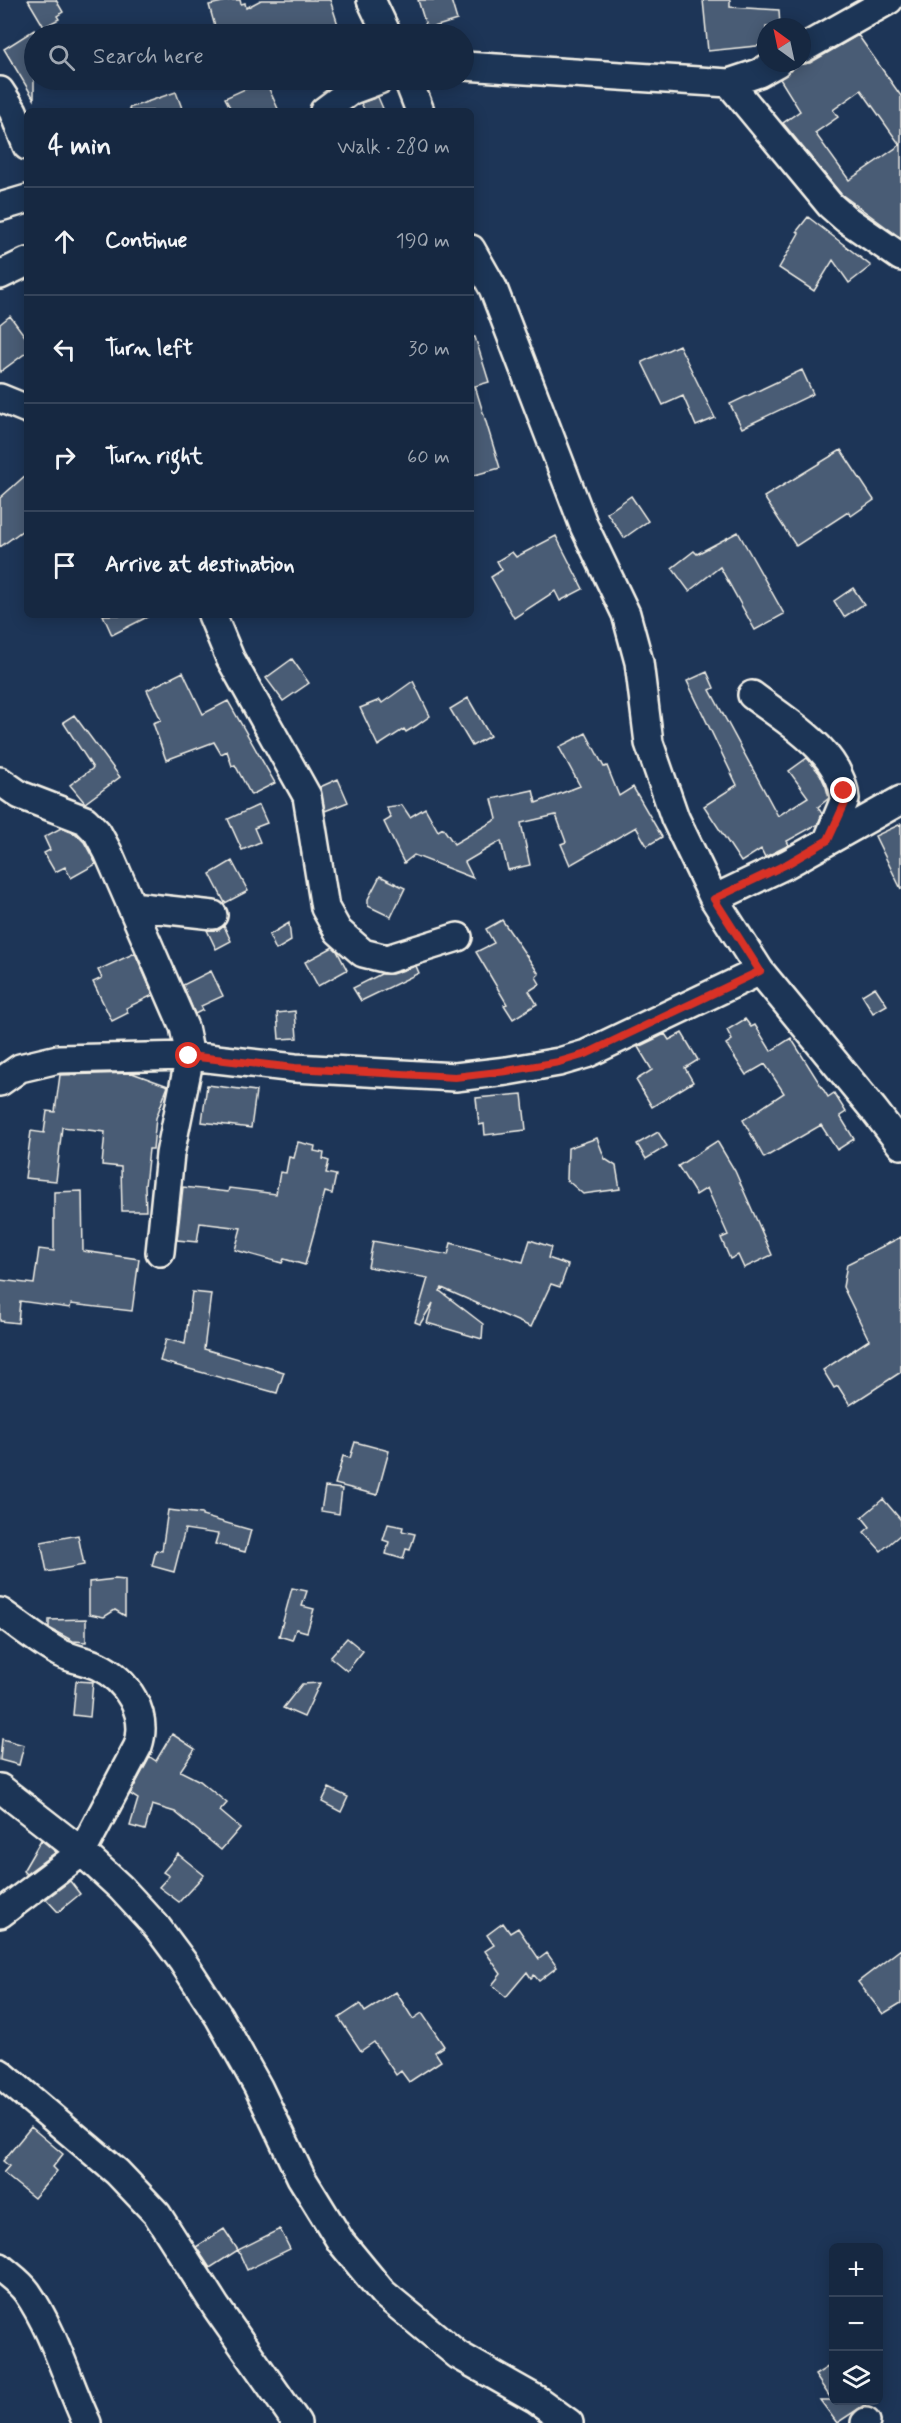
<!DOCTYPE html>
<meta charset="utf-8">
<style>
:root{--surface:#162841;--page:#23344c;--text:#f1f3f6;--muted:#9ea6b1;--line:#35445a}
body{margin:0;font-family:Mynerve,sans-serif;background:var(--page);color:var(--text)}
.controls{position:absolute;right:18px;bottom:18px;display:grid;overflow:hidden;border-radius:9px;box-shadow:0 3px 15px #0003}
.controls button{width:54px;height:54px;display:grid;place-items:center;padding:0;border:0;border-bottom:2px solid var(--line);background:var(--surface);color:var(--text);font:30px sans-serif}
.compass{position:absolute;left:757px;top:18px;width:54px;height:54px;border-radius:50%;background:var(--surface);box-shadow:0 3px 15px #0003;rotate:327deg}
.stop{position:absolute;width:18px;height:18px;margin:-14px;border:4px solid #d93025;border-radius:50%;background:#fff}
.stop.end{background:#d93025;border-color:#fff;box-shadow:0 2px 6px #0008}
.list{margin:0;padding:0;list-style:none}
h2{display:flex;justify-content:space-between;align-items:center;height:78px;margin:0;padding:0 24px;font-size:26px}
h2 small{font-size:20px;font-weight:400;color:var(--muted)}
.list li{display:grid;grid-template-columns:39px 1fr auto;gap:18px;align-items:center;box-sizing:border-box;height:108px;padding:0 24px;border-top:2px solid var(--line)}
.list b{display:block;font-size:22px;white-space:nowrap}
.list em{font-size:20px;font-style:normal;color:var(--muted)}
.icon{flex:none;width:33px;height:33px;fill:none;stroke:currentColor;stroke-width:2;stroke-linecap:round;stroke-linejoin:round}
.map{position:relative;flex:none;width:901px;height:2423px;overflow:hidden}
.search{position:absolute;background:var(--surface);box-shadow:0 3px 15px #0003;left:24px;top:24px;width:450px;height:66px;display:flex;align-items:center;gap:15px;box-sizing:border-box;padding:0 21px;border-radius:33px;color:var(--muted);font-size:22px}
.panel{position:absolute;background:var(--surface);box-shadow:0 3px 15px #0003;left:24px;top:108px;width:450px;height:510px;border-radius:9px}
.map>svg:first-child{display:block}
.building{fill:#485b74;stroke:#f4f1e8;stroke-width:1.5;fill-rule:evenodd}
.lines{fill:none;stroke-linecap:round;stroke-linejoin:round}
.minor-casing{stroke:#f4f1e8;stroke-width:32}
.minor{stroke:#1d3557;stroke-width:27}
.route{stroke:#d93025;stroke-width:8}
</style>
<div class="map">
<svg width="901" height="2423" viewBox="0 0 901 2423">
<rect width="100%" height="100%" fill="#1d3557"/>
<filter id="ink" filterUnits="userSpaceOnUse"><feTurbulence type="fractalNoise" baseFrequency=".0167" numOctaves="2"/><feDisplacementMap in="SourceGraphic" scale="12" xChannelSelector="R" yChannelSelector="G"/><feConvolveMatrix kernelMatrix="1 2 1 2 8 2 1 2 1" color-interpolation-filters="sRGB"/></filter>
<g filter="url(#ink)">
<!-- building -->
<path class="building" d="M 28,0 L 56,0 L 63,12 L 57,16 L 59,19 L 44,27 Z
M 231,0 L 240,0 L 241,4 L 245,3 L 246,8 L 261,0 L 330,0 L 341,34 L 217,34 L 209,5 Z
M 418,0 L 451,0 L 457,20 L 427,29 Z
M 703,0 L 730,0 L 730,7 L 779,10 L 780,27 L 766,27 L 766,45 L 708,51 Z
M 34,30 L 34,99 L 4,49 Z
M 858,35 L 901,96 L 901,238 L 841,194 L 783,123 L 800,111 L 780,79 L 799,64 L 810,63 ZM 861,90 L 900,145 L 849,180 L 815,133 L 838,117 L 833,110 Z
M 265,80 L 279,111 L 232,111 L 225,98 Z
M 176,92 L 183,111 L 130,111 L 129,108 Z
M 378,97 L 384,111 L 365,111 L 361,103 Z
M 808,217 L 843,244 L 871,266 L 849,283 L 833,260 L 814,291 L 779,268 L 799,233 L 797,231 Z
M 10,316 L 27,339 L 27,352 L 0,372 L 0,324 Z
M 471,337 L 475,337 L 489,382 L 475,386 L 500,468 L 471,476 Z
M 679,345 L 715,418 L 696,426 L 683,396 L 663,405 L 642,362 Z
M 802,370 L 813,394 L 742,428 L 730,404 Z
M 841,450 L 874,500 L 851,516 L 848,512 L 796,546 L 764,497 Z
M 27,474 L 27,527 L 0,547 L 0,498 Z
M 631,496 L 648,521 L 624,538 L 607,513 Z
M 738,532 L 784,614 L 755,630 L 720,567 L 689,591 L 672,568 L 694,551 L 697,554 Z
M 556,536 L 583,589 L 560,601 L 555,591 L 514,618 L 491,577 L 502,570 L 497,561 L 512,552 L 516,557 Z
M 853,588 L 864,604 L 844,617 L 834,601 Z
M 103,615 L 151,615 L 112,635 Z
M 292,659 L 309,683 L 283,701 L 266,678 Z
M 183,672 L 203,714 L 228,701 L 275,783 L 251,795 L 235,765 L 232,766 L 227,751 L 221,754 L 214,742 L 166,760 L 153,723 L 161,720 L 147,690 Z
M 707,672 L 714,688 L 710,690 L 778,816 L 808,797 L 789,771 L 807,758 L 820,774 L 826,787 L 829,798 L 818,807 L 822,814 L 818,824 L 787,841 L 789,845 L 765,857 L 761,849 L 741,862 L 704,806 L 737,785 L 687,681 Z
M 413,681 L 430,716 L 416,726 L 406,732 L 404,729 L 378,746 L 360,708 L 380,700 L 382,703 Z
M 468,698 L 490,736 L 472,746 L 450,709 Z
M 74,715 L 120,777 L 85,803 L 70,785 L 93,768 L 63,722 Z
M 586,733 L 604,767 L 607,766 L 619,796 L 633,787 L 662,837 L 647,846 L 636,827 L 570,865 L 561,844 L 566,842 L 556,815 L 521,823 L 530,865 L 508,870 L 501,841 L 465,862 L 473,878 L 414,855 L 404,863 L 384,822 L 391,818 L 386,807 L 402,805 L 410,817 L 425,808 L 438,831 L 443,828 L 454,844 L 497,819 L 492,799 L 533,790 L 536,803 L 580,786 L 559,747 Z
M 338,779 L 348,802 L 325,811 L 320,787 Z
M 259,805 L 267,823 L 254,828 L 260,842 L 242,850 L 228,819 Z
M 901,824 L 901,889 L 875,836 Z
M 61,828 L 76,834 L 84,842 L 96,864 L 71,878 L 65,867 L 55,872 L 44,853 L 50,850 L 44,837 Z
M 232,861 L 248,891 L 225,903 L 210,874 Z
M 380,876 L 405,888 L 391,917 L 368,906 L 368,899 Z
M 502,920 L 539,974 L 536,977 L 540,984 L 529,991 L 537,1004 L 513,1019 L 504,1005 L 507,1004 L 476,952 L 494,943 L 486,929 Z
M 289,923 L 291,941 L 276,950 L 269,935 Z
M 224,926 L 231,941 L 216,949 L 207,930 L 219,930 Z
M 333,947 L 337,951 L 347,970 L 318,986 L 305,962 Z
M 135,953 L 153,995 L 126,1008 L 128,1013 L 112,1021 L 93,982 L 102,978 L 98,970 Z
M 416,966 L 419,973 L 361,1001 L 353,988 L 381,974 L 392,974 Z
M 211,971 L 223,996 L 201,1006 L 203,1010 L 195,1014 L 183,985 Z
M 875,987 L 887,1005 L 873,1013 L 862,995 Z
M 295,1011 L 297,1038 L 279,1039 L 277,1013 Z
M 745,1019 L 751,1027 L 755,1025 L 771,1051 L 791,1038 L 828,1097 L 834,1093 L 846,1112 L 840,1116 L 854,1139 L 837,1150 L 821,1125 L 764,1158 L 743,1120 L 784,1093 L 765,1064 L 746,1075 L 726,1044 L 732,1040 L 727,1030 Z
M 682,1033 L 698,1060 L 685,1068 L 693,1082 L 652,1107 L 636,1080 L 652,1070 L 638,1047 L 665,1034 L 669,1040 Z
M 132,1073 L 168,1086 L 156,1118 L 153,1149 L 149,1149 L 145,1186 L 146,1211 L 122,1211 L 121,1167 L 102,1165 L 105,1132 L 62,1127 L 56,1181 L 25,1178 L 31,1131 L 44,1133 L 47,1111 L 55,1112 L 60,1075 Z
M 207,1085 L 256,1091 L 251,1128 L 202,1122 Z
M 522,1094 L 526,1130 L 485,1135 L 484,1124 L 479,1125 L 476,1098 Z
M 658,1132 L 667,1146 L 646,1159 L 637,1144 Z
M 597,1138 L 605,1159 L 616,1166 L 620,1189 L 583,1194 L 567,1180 L 568,1148 Z
M 717,1141 L 735,1171 L 772,1255 L 744,1268 L 738,1255 L 730,1259 L 721,1238 L 728,1235 L 707,1188 L 696,1195 L 678,1166 Z
M 298,1142 L 315,1146 L 314,1151 L 324,1153 L 323,1159 L 329,1161 L 326,1173 L 336,1175 L 332,1194 L 325,1192 L 305,1265 L 284,1259 L 282,1263 L 235,1250 L 241,1228 L 200,1223 L 197,1242 L 177,1240 L 183,1187 L 228,1192 L 229,1188 L 276,1194 L 280,1172 L 286,1173 L 289,1157 L 294,1158 Z
M 82,1191 L 83,1251 L 139,1259 L 132,1311 L 71,1304 L 70,1308 L 20,1301 L 18,1323 L 0,1321 L 0,1280 L 34,1284 L 39,1249 L 54,1251 L 54,1192 Z
M 901,1237 L 901,1372 L 850,1405 L 838,1386 L 834,1388 L 823,1370 L 869,1340 L 843,1287 L 847,1264 Z
M 530,1240 L 551,1247 L 548,1258 L 568,1265 L 560,1287 L 551,1284 L 531,1327 L 442,1288 L 440,1291 L 483,1324 L 482,1339 L 427,1323 L 433,1303 L 420,1324 L 415,1322 L 428,1278 L 368,1267 L 373,1241 L 448,1255 L 451,1243 L 523,1262 Z
M 192,1292 L 211,1294 L 204,1349 L 284,1372 L 277,1393 L 160,1361 L 166,1339 L 185,1344 Z
M 355,1442 L 389,1451 L 377,1495 L 335,1484 L 343,1456 L 350,1458 Z
M 325,1487 L 342,1489 L 339,1514 L 321,1511 Z
M 883,1499 L 901,1520 L 901,1534 L 881,1551 L 864,1532 L 870,1527 L 862,1517 Z
M 168,1510 L 202,1514 L 202,1516 L 251,1530 L 245,1552 L 215,1544 L 218,1534 L 185,1529 L 174,1572 L 152,1566 L 156,1550 L 162,1551 Z
M 388,1524 L 403,1527 L 402,1531 L 415,1534 L 410,1550 L 406,1549 L 403,1559 L 386,1554 L 389,1542 L 383,1540 Z
M 78,1535 L 84,1565 L 47,1572 L 41,1542 Z
M 115,1579 L 125,1580 L 125,1616 L 115,1610 L 104,1617 L 89,1614 L 89,1582 Z
M 292,1588 L 307,1591 L 302,1606 L 314,1609 L 307,1632 L 296,1629 L 292,1640 L 279,1636 Z
M 86,1619 L 86,1642 L 73,1641 L 49,1628 L 49,1620 Z
M 347,1638 L 363,1651 L 347,1671 L 330,1657 Z
M 76,1681 L 93,1682 L 90,1717 L 73,1715 Z
M 320,1683 L 304,1717 L 283,1708 L 302,1684 Z
M 172,1734 L 195,1749 L 180,1771 L 200,1781 L 227,1803 L 220,1811 L 240,1828 L 221,1850 L 175,1812 L 152,1805 L 145,1830 L 130,1826 L 138,1799 L 130,1794 L 150,1757 L 156,1761 Z
M 2,1739 L 24,1745 L 19,1765 L 0,1760 Z
M 329,1788 L 348,1797 L 341,1812 L 322,1802 Z
M 41,1840 L 56,1852 L 26,1874 L 23,1871 Z
M 178,1854 L 204,1875 L 179,1902 L 159,1887 L 169,1876 L 163,1872 Z
M 70,1881 L 80,1894 L 58,1912 L 46,1899 Z
M 503,1923 L 510,1933 L 518,1928 L 539,1959 L 547,1953 L 557,1967 L 539,1981 L 534,1975 L 531,1978 L 527,1972 L 506,1997 L 492,1985 L 501,1974 L 485,1951 L 494,1945 L 487,1935 Z
M 901,1949 L 901,2003 L 883,2014 L 858,1982 Z
M 396,1992 L 413,2019 L 422,2013 L 444,2046 L 435,2052 L 441,2061 L 409,2082 L 401,2071 L 396,2075 L 374,2042 L 361,2051 L 339,2018 L 360,2004 L 365,2012 Z
M 31,2127 L 63,2154 L 53,2167 L 57,2171 L 34,2198 L 3,2173 L 9,2166 L 3,2161 Z
M 224,2229 L 238,2250 L 210,2268 L 196,2247 Z
M 280,2229 L 290,2249 L 247,2270 L 238,2250 Z
M 834,2363 L 834,2400 L 872,2400 L 837,2423 L 820,2400 L 832,2400 L 815,2375 Z"/>
<g class="lines">
<defs>
<path id="minor" d="M 371,0 L 387,34
M 802,49 L 889,0
M 464,66 L 729,83 L 759,73 L 777,63
M 408,80 L 420,111
M 729,83 L 830,205 L 846,219 L 901,257
M 0,91 L 13,111 L 27,146
M 324,111 L 352,90 L 379,80
M 0,207 L 27,199
M 471,249 L 493,288 L 584,526 L 626,614 L 639,662 L 649,743 L 675,818 L 714,899 L 760,971 L 874,1110 L 901,1145
M 0,275 L 27,262
M 0,398 L 27,409
M 212,615 L 230,658 L 307,796 L 325,908 L 338,931 L 363,953 L 387,959 L 458,937
M 752,695 C 786,721 841,751 845,799 L 828,840
M 0,781 L 20,795 L 85,820 L 97,832 L 108,852 L 184,1027 L 190,1056 L 170,1154 L 160,1252
M 714,899 L 787,864 L 901,800
M 132,906 L 213,915
M 0,1082 L 20,1068 L 58,1059 L 190,1056 L 295,1068 L 455,1077 L 507,1071 L 559,1062 L 586,1054 L 760,971
M 0,1612 C 19,1625 38,1641 58,1652 C 70,1659 85,1660 98,1666 C 127,1680 149,1714 138,1746 L 82,1852 L 0,1914
M 0,1788 L 82,1852 L 121,1888 L 157,1927 L 183,1962 L 219,2017 L 258,2087 L 301,2177 L 341,2242 L 383,2293 L 458,2355 L 536,2399 L 569,2423
M 0,2073 L 117,2172 L 157,2214 L 216,2307 L 297,2423
M 0,2267 C 9,2275 20,2282 27,2292 C 54,2331 67,2380 87,2423
M 865,2423 L 866,2422"/>
</defs>
<!-- minor casing -->
<use href="#minor" class="minor-casing"/>
<!-- minor -->
<use href="#minor" class="minor"/>
</g>
</g>
<g class="lines" filter="url(#ink)">
<!-- route -->
<path class="route" d="M 189,1056 L 295,1068 L 455,1077 L 507,1071 L 559,1062 L 586,1054 L 760,971 L 714,899 L 787,864 L 828,840 L 845,803 L 844,791"/>
</g>
</svg>
<div class="controls">
<button>+</button>
<button>−</button>
<button><svg class="icon" aria-label="layers" viewBox="0 0 24 24"><path d="M12 4l9 5-9 5-9-5zM3 14l9 5 9-5"/></svg></button>
</div>
<svg class="compass" viewBox="-18 -18 36 36"><path d="M0-13l5 13h-10z" fill="#e53935"/><path d="M0 13l5-13h-10z" fill="#9ea6b1"/></svg>
<div class="stop" style="left:189px;top:1056px"></div>
<div class="stop end" style="left:844px;top:791px"></div>
<div class="search"><svg class="icon" aria-label="search" viewBox="0 0 24 24"><circle cx="10" cy="10" r="6"/><path d="M15 15l6 6"/></svg>Search here</div>
<section class="panel">
<h2>4 min<small>Walk · 280 m</small></h2>
<ul class="list">
<li><svg class="icon" aria-label="ahead" viewBox="0 0 24 24"><path d="M12 20V5M6 11l6-6 6 6"/></svg><div><b>Continue</b></div><em>190 m</em></li>
<li><svg class="icon" aria-label="left" viewBox="0 0 24 24"><path d="M17 20v-9H6M10 6l-5 5 5 5"/></svg><div><b>Turn left</b></div><em>30 m</em></li>
<li><svg class="icon" aria-label="right" viewBox="0 0 24 24"><path d="M7 20v-9h11M14 6l5 5-5 5"/></svg><div><b>Turn right</b></div><em>60 m</em></li>
<li><svg class="icon" aria-label="arrive" viewBox="0 0 24 24"><path d="M6 21V4h12l-3 4 3 4H6"/></svg><div><b>Arrive at destination</b></div></li>
</ul>
</section>
</div>
